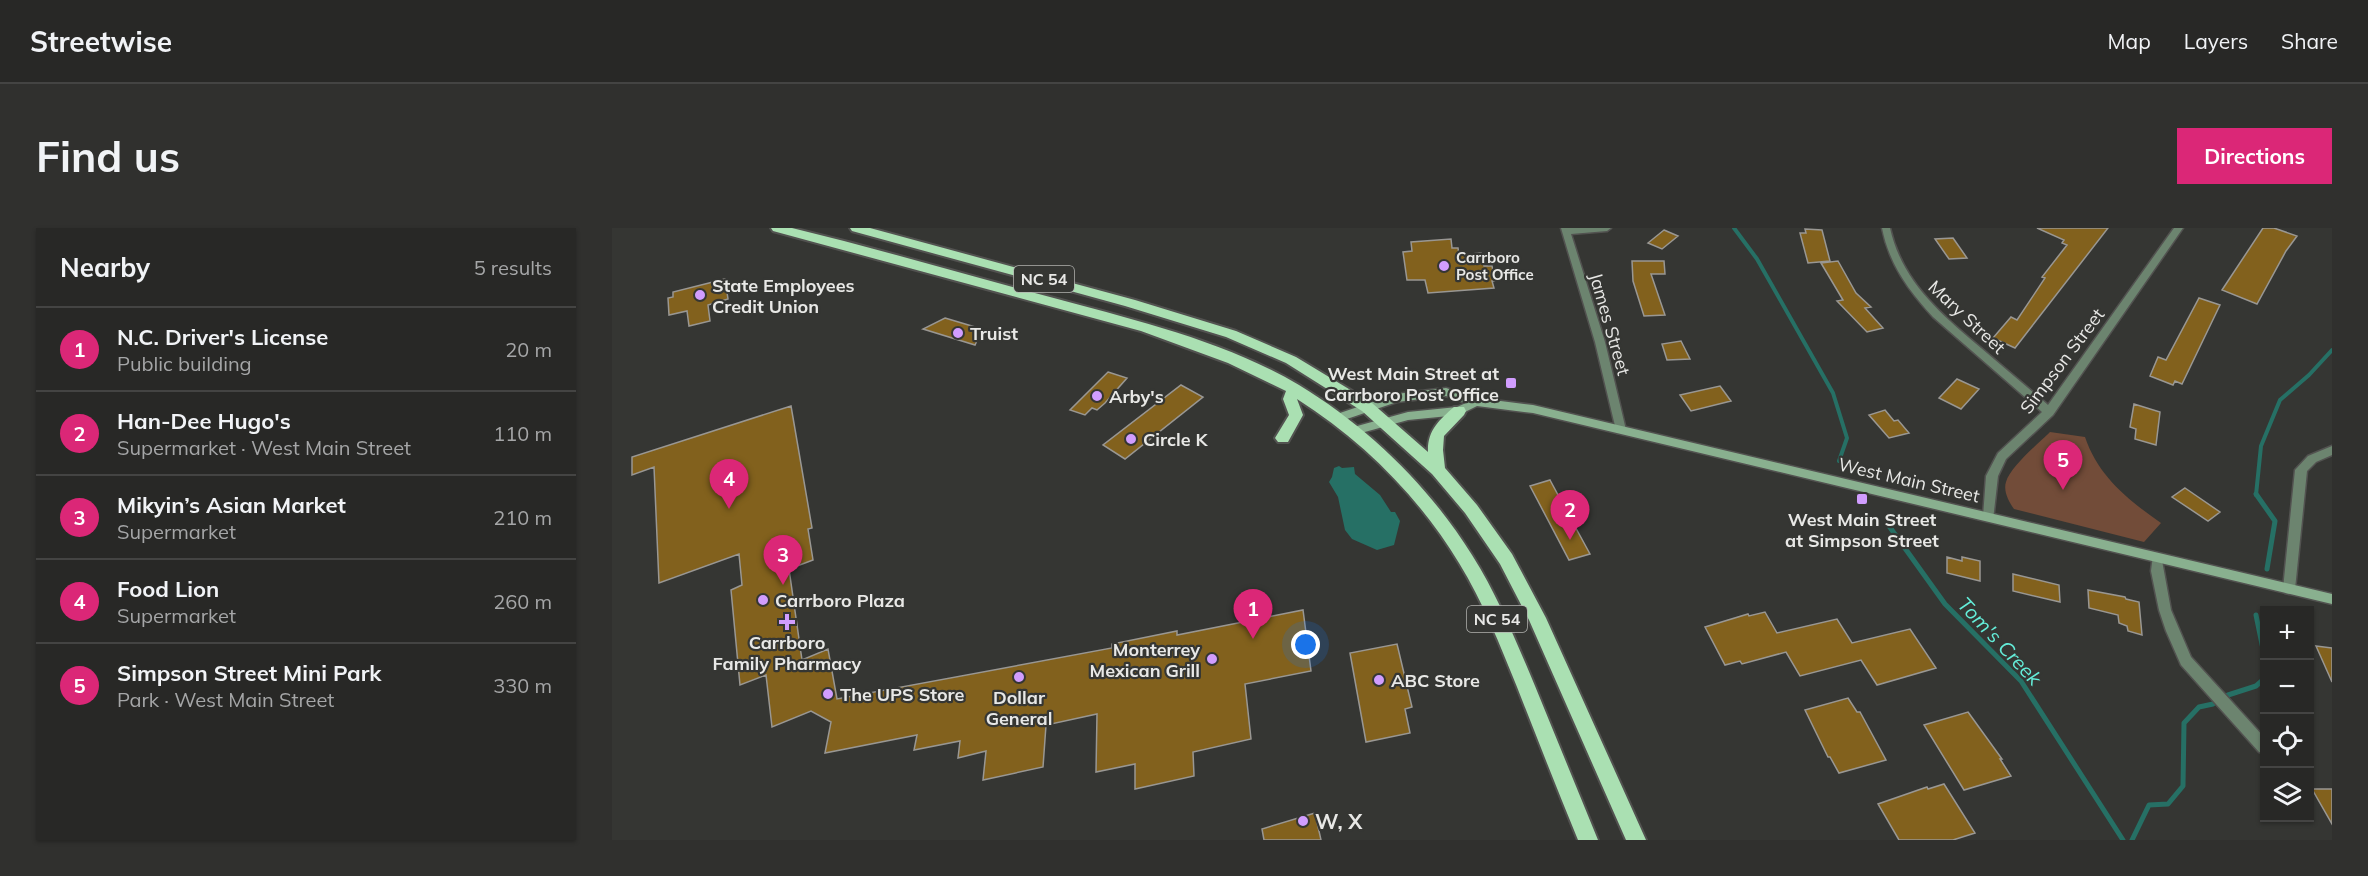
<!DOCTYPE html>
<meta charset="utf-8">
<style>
:root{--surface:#282826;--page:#30302e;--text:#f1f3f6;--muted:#a5a6a7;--line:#444443;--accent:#db2777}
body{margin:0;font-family:Mulish,sans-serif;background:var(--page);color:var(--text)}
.controls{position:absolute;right:18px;bottom:18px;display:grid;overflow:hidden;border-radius:0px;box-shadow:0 2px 4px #0004}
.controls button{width:54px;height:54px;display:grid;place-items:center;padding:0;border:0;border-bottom:2px solid var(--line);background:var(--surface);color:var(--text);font:30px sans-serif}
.you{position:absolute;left:694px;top:417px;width:21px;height:21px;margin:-15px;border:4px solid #fff;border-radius:50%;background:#1a73e8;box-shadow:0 0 0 9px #1a73e833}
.badge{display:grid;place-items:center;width:39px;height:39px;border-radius:50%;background:var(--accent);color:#fff;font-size:20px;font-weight:700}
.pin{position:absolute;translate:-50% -50px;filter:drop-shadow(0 2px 3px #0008)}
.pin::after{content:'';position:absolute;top:32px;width:21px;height:18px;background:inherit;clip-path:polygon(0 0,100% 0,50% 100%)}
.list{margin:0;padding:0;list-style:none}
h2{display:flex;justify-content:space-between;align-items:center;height:78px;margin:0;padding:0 24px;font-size:26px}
h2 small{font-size:20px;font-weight:400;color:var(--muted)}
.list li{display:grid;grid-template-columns:39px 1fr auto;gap:18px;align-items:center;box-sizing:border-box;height:84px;padding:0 24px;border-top:2px solid var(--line)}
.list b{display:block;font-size:22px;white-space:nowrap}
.list p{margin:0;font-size:20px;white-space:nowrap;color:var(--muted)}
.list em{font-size:20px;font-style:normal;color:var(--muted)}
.icon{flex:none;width:33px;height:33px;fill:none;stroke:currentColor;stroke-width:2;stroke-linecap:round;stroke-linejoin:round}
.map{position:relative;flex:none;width:1720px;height:612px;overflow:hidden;border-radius:0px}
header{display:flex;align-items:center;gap:36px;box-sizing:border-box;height:84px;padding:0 30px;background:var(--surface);border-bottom:2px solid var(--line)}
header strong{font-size:28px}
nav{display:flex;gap:33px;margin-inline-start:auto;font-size:21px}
.intro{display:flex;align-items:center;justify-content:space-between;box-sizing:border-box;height:144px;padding:0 36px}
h1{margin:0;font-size:42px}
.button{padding:15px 27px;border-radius:0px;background:var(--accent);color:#fff;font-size:21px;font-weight:700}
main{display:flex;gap:36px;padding:0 36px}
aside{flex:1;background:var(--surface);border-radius:0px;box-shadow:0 2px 4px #0004}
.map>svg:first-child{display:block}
.green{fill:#724c39}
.water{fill:#267065}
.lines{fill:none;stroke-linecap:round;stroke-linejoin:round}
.stream-far1{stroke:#267065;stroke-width:4}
.stream{stroke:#267065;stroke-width:5}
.building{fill:#82611d;stroke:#999793;stroke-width:1.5}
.minor-casing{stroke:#525250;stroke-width:3}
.secondary-casing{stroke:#525250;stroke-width:3}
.trunk-casing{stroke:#525250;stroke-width:4}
.minor{fill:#6c846f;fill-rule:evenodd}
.secondary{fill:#89b08f;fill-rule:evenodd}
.trunk{fill:#aae0b2;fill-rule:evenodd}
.poi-dot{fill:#d19dfe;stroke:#353633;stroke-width:2}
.labels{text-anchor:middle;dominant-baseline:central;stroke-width:4.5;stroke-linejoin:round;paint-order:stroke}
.far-poi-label{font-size:15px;font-weight:bold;fill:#e8e8e6;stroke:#353633;text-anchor:start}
.shield{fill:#353633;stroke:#b2b3b0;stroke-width:1.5}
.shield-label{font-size:16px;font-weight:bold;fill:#e8e8e6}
.poi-label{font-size:18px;font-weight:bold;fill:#e8e8e6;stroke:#353633;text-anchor:start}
.street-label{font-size:18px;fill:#e8e8e6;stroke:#353633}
.water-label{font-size:20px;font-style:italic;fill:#64edd9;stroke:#353633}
.near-poi-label{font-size:21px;font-weight:bold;fill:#e8e8e6;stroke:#353633;text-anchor:start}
</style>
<header>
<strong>Streetwise</strong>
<nav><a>Map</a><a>Layers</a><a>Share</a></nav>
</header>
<div class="intro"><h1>Find us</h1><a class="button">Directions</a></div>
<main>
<aside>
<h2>Nearby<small>5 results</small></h2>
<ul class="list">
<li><span class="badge">1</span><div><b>N.C. Driver's License</b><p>Public building</p></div><em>20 m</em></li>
<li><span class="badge">2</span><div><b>Han-Dee Hugo's</b><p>Supermarket · West Main Street</p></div><em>110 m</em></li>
<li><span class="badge">3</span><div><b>Mikyin’s Asian Market</b><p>Supermarket</p></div><em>210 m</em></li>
<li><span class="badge">4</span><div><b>Food Lion</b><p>Supermarket</p></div><em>260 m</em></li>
<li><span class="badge">5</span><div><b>Simpson Street Mini Park</b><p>Park · West Main Street</p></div><em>330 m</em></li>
</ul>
</aside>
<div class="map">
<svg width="1720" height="612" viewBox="0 0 1720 612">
<rect width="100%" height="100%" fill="#353633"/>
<!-- green -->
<path class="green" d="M 1438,204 L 1473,209 C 1486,248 1516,272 1549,295 L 1532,314 L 1402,281 C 1397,274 1391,263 1394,254 C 1398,239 1427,215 1438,204 Z"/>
<!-- water -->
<path class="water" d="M 727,238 L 730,240 L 742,239 L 743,246 L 768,267 L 779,284 L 783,284 L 788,293 L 782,317 L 765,322 L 740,311 L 733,302 L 726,269 L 717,254 L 720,249 L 722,240 Z"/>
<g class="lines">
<!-- stream-far1 -->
<path class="stream-far1" d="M 1122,0 L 1145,31 L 1221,165 L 1235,210 L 1227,233
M 1644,267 L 1649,218 L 1668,172 L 1697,147 L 1720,122"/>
<!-- stream -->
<path class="stream" d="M 1644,266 L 1663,293 L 1655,341
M 1277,298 L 1333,376 L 1409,453 L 1511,612
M 1644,387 L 1652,426
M 1616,467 L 1644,458 L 1652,451
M 1520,612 L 1537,577 L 1556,576 L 1571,558 L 1572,495 L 1587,479 L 1601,476"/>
</g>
<!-- building -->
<path class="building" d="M 1425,0 L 1496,0 L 1403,120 L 1381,110 L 1399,89 L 1405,92 L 1433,50 L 1430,49 L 1455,17 L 1450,15 L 1452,12 Z
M 1651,0 L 1662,0 L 1685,8 L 1674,23 L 1645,76 L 1610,62 Z
M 1193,1 L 1210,2 L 1218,33 L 1196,35 L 1188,5 L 1194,5 Z
M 1052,2 L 1066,8 L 1050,21 L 1036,15 Z
M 1341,10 L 1355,30 L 1337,31 L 1323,11 Z
M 839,11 L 840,20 L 846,20 L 847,27 L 869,25 L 872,38 L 880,38 L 883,53 L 880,53 L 882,60 L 816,65 L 813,52 L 795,52 L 791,24 L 800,23 L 799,14 Z
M 1020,33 L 1052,33 L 1053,46 L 1039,46 L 1053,87 L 1032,88 L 1021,53 Z
M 1226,33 L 1244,65 L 1259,79 L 1253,80 L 1271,100 L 1255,104 L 1225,73 L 1231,72 L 1209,35 Z
M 113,51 L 116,71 L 96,77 L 98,93 L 77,98 L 75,83 L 57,87 L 56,70 L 61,69 L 61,64 Z
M 1587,70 L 1608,77 L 1570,156 L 1563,153 L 1561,157 L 1538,148 L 1546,129 L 1554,132 Z
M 333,90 L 370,101 L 363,117 L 311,101 Z
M 1069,113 L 1078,131 L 1055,132 L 1050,116 Z
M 496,144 L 515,150 L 493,175 L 485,182 L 480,180 L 473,187 L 458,182 Z
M 1345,151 L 1367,161 L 1349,181 L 1327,170 Z
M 569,157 L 591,169 L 513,231 L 491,217 Z
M 1108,158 L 1119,173 L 1079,183 L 1068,167 Z
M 1522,176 L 1548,184 L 1544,217 L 1523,211 L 1524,201 L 1518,199 Z
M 179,178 L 200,300 L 196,301 L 201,332 L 177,341 L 190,432 L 216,421 L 225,471 L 500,420 L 500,416 L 565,403 L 565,407 L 691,382 L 699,443 L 633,456 L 639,511 L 581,524 L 582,548 L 523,561 L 523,536 L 484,544 L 485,486 L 434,497 L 431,539 L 371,552 L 374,523 L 346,530 L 348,513 L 302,522 L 305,507 L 213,525 L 219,494 L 199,483 L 160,499 L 154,447 L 128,457 L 119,362 L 130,357 L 127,326 L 47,355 L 42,239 L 20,247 L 20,229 Z
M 1273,182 L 1282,193 L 1286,192 L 1297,205 L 1277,210 L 1257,187 Z
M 938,252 L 960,293 L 978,326 L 957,332 L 918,258 Z
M 1573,260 L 1608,284 L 1596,293 L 1560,269 Z
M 1335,329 L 1350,333 L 1350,329 L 1368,333 L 1368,353 L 1335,345 Z
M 1401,346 L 1447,357 L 1448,374 L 1401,363 Z
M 1476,362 L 1513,369 L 1514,371 L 1527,374 L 1530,407 L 1516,403 L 1515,398 L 1507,395 L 1506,387 L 1477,380 Z
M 1153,384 L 1165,405 L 1225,391 L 1240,415 L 1298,401 L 1324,440 L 1265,457 L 1249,432 L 1188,448 L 1174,424 L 1130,436 L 1128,433 L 1113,437 L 1093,399 L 1136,386 L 1137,388 Z
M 785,416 L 800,479 L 793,481 L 798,505 L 754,514 L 738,425 Z
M 1704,418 L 1720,420 L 1720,454 Z
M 1236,470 L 1245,484 L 1248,484 L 1274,532 L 1227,545 L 1218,529 L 1216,529 L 1193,482 Z
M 1356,484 L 1390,531 L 1388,531 L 1399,548 L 1352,562 L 1312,497 Z
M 1332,556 L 1363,605 L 1341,612 L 1287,612 L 1266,576 L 1315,559 L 1316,561 Z
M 1700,561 L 1720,561 L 1720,596 Z
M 703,585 L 709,612 L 652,612 L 650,601 Z"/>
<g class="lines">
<defs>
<path id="minor" d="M 949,0 L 999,0 L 995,3 L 959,6 L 993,114 L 1014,202 L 1013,205 L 1005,205 L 1004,202 L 983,114 Z
M 1270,0 L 1278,0 C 1290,54 1329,86 1369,120 C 1391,139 1414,158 1436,177 L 1562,0 L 1571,0 L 1441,187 L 1394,231 L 1386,248 L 1381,292 L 1373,292 L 1371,289 L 1374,248 L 1386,225 L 1430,184 L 1321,89 C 1297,63 1277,36 1270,0 Z
M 1720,218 L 1720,227 L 1704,234 L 1695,243 L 1683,361 L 1681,365 L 1677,366 L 1673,365 L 1671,361 L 1683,242 L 1696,228 Z
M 1545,325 L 1549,327 L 1559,382 L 1579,429 L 1652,509 L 1652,525 L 1647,524 L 1569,437 L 1554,403 L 1547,382 L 1539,343 L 1541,327 Z"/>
<path id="secondary" d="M 834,160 L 865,170 L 921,177 L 1720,366 L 1720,376 L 921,185 L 865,178 L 847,187 L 796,192 L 742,207 L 737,203 L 738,200 L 796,184 L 845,179 L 854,175 L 834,168 L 785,174 L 726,194 L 721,190 L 722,187 L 784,166 Z"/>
<path id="trunk" d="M 159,0 L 180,0 L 232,13 C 301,31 369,51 438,69 C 522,92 611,112 687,157 C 756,199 817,258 860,327 C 886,368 904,413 923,458 C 944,509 965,561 986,612 L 966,612 C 945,561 925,510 905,459 C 888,417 871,374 847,335 C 807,269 751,213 685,171 L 691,187 L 676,214 L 666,214 L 663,210 L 677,187 L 671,171 L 674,163 L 616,135 L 529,103 L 161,3 Z
M 238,0 L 258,0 L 523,72 L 624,103 L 684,129 L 760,175 L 816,224 C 815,203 827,192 842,179 L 852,179 L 854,183 L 852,187 L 832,208 L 831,222 L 833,240 L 865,277 L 900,326 L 934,390 L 1034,612 L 1014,612 L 917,392 L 888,336 L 853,285 L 820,246 L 750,183 L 674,135 L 614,109 L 513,78 L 240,3 Z"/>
</defs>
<!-- minor casing -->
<use href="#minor" class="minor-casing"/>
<!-- secondary casing -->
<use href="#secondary" class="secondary-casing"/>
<!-- trunk casing -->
<use href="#trunk" class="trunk-casing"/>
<!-- minor -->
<use href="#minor" class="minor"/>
<!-- secondary -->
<use href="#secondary" class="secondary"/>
<!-- trunk -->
<use href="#trunk" class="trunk"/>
</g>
<!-- markers -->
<g class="poi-dot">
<circle cx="832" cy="38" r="6"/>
<circle cx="88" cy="67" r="6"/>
<circle cx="346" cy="105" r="6"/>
<rect x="893" y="149" width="12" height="12" rx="3"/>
<circle cx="485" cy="168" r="6"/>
<circle cx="519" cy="211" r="6"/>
<rect x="1244" y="265" width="12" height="12" rx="3"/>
<circle cx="151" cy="372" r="6"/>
<path d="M172 385h6v6h6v6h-6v6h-6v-6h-6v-6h6z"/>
<circle cx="600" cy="431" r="6"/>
<circle cx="407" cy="449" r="6"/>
<circle cx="767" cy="452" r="6"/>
<circle cx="216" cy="466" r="6"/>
<circle cx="691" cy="593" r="6"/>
</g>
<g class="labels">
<!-- far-poi labels -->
<g class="far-poi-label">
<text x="844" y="29">Carrboro<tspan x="844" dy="17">Post Office</tspan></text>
</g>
<!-- shield labels -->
<g class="shield">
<rect x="402" y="38" width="60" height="26" rx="4.5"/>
<rect x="855" y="378" width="60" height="26" rx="4.5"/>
</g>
<g class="shield-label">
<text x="432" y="51">NC 54</text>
<text x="885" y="391">NC 54</text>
</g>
<!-- poi labels -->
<g class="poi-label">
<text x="100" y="57">State Employees<tspan x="100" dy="21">Credit Union</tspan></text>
<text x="358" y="105">Truist</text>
<text x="887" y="145" text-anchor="end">West Main Street at<tspan x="887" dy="21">Carrboro Post Office</tspan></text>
<text x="497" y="168">Arby's</text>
<text x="531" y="211">Circle K</text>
<text x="1250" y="291" text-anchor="middle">West Main Street<tspan x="1250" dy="21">at Simpson Street</tspan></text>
<text x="163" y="372">Carrboro Plaza</text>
<text x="175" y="414" text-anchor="middle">Carrboro<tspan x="175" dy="21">Family Pharmacy</tspan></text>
<text x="588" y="421" text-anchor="end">Monterrey<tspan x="588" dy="21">Mexican Grill</tspan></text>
<text x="779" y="452">ABC Store</text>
<text x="228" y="466">The UPS Store</text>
<text x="407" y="469" text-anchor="middle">Dollar<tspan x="407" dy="21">General</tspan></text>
</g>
<!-- street labels -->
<g class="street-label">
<text transform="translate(1355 89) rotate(43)">Mary Street</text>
<text transform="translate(998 96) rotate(74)">James Street</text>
<text transform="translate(1450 133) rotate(-53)">Simpson Street</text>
<text transform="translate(1297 252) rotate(13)">West Main Street</text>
</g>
<!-- water labels -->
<g class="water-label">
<text transform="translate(1388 413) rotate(47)">Tom's Creek</text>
</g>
<!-- near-poi labels -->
<g class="near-poi-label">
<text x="703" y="593">W, X</text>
</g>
</g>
</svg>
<div class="controls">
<button>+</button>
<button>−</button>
<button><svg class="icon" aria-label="locate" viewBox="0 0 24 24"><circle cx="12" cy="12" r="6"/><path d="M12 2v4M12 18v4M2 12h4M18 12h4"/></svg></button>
<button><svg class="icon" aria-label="layers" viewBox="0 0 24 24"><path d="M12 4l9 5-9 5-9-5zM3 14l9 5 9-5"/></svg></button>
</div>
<div class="you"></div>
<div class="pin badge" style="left:641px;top:411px">1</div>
<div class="pin badge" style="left:958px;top:312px">2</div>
<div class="pin badge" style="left:171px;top:357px">3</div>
<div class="pin badge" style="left:117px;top:281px">4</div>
<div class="pin badge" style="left:1451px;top:262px">5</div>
</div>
</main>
